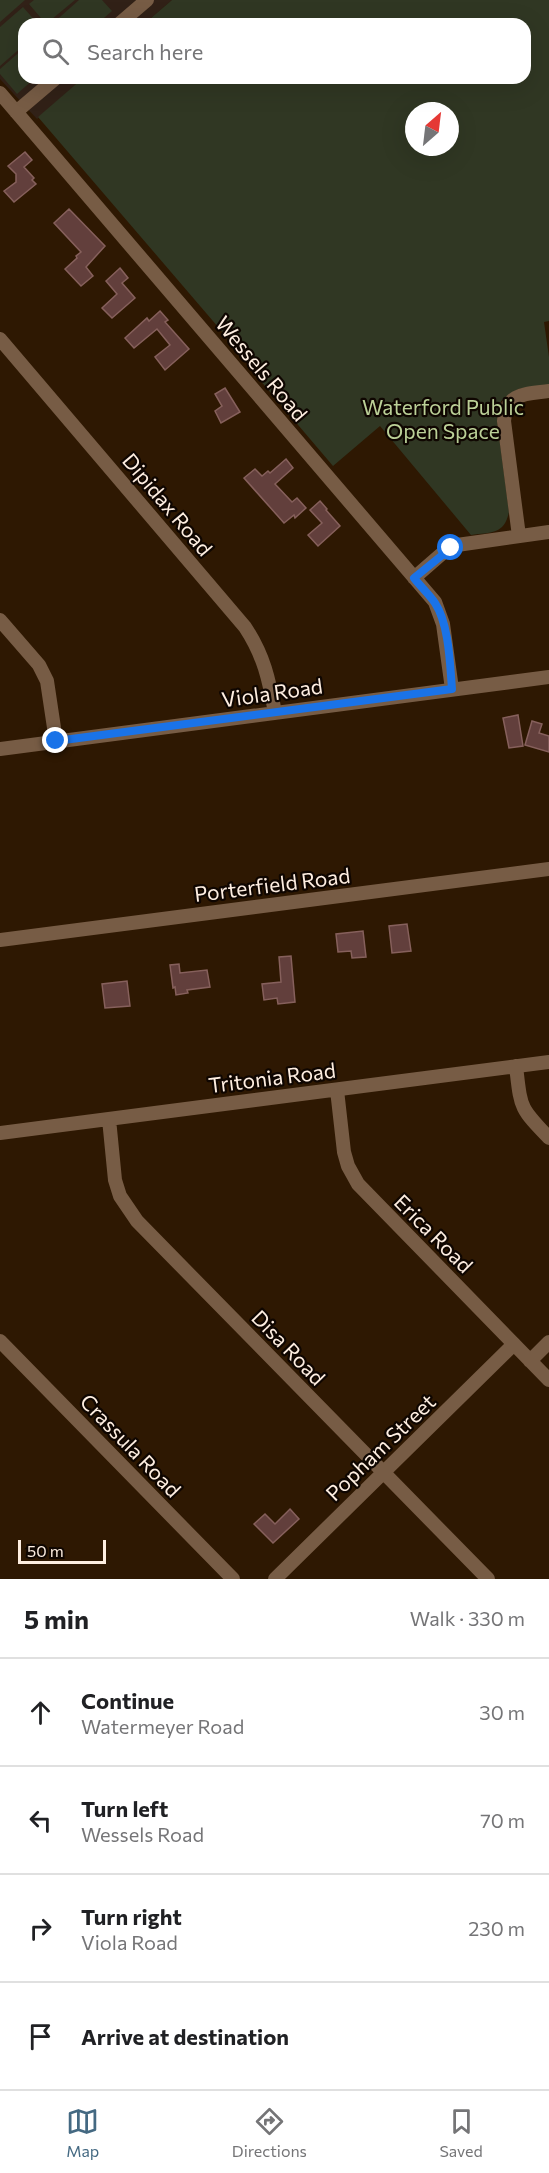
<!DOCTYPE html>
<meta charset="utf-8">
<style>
:root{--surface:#fff;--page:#f6f6f6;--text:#202124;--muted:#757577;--line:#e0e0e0;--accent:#446982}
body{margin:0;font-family:Commissioner,sans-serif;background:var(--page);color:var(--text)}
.compass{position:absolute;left:405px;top:102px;width:54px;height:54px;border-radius:50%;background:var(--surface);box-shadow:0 6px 24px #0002;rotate:28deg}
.scale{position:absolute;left:18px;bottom:15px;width:88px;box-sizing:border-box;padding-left:6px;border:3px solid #feeee1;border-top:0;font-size:16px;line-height:21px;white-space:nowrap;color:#feeee1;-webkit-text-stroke:4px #0f0601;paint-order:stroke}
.stop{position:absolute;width:18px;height:18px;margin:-14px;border:4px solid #1a73e8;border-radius:50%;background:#fff}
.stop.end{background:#1a73e8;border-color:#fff;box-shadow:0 2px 6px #0008}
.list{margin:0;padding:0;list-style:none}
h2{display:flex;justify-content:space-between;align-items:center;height:78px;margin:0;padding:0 24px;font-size:26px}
h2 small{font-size:20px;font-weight:400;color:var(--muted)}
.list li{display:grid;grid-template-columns:39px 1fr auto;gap:18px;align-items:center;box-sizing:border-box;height:108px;padding:0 24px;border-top:2px solid var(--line)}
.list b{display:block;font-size:22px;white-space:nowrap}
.list p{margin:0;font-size:20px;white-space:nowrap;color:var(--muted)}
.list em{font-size:20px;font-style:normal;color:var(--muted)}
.icon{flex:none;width:33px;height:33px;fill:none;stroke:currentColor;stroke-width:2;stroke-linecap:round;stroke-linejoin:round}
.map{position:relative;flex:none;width:549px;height:1579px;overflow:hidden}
.search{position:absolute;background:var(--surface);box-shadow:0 6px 24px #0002;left:18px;right:18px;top:18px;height:66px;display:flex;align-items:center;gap:15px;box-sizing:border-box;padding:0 21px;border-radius:18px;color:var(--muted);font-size:22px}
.sheet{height:510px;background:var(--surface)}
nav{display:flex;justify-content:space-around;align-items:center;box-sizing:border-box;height:84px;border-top:2px solid var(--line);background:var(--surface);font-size:16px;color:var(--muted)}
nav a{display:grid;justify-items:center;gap:3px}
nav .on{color:var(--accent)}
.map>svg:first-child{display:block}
.education{fill:#312117}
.green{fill:#303723;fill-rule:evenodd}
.building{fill:#623f3c;stroke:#86605c;stroke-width:1.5}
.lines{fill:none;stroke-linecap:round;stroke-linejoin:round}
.minor{stroke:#775c45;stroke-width:14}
.route{stroke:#1a73e8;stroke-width:8}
.labels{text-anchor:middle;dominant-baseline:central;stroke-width:4.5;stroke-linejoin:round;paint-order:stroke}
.street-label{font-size:21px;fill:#feeee1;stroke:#0f0601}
.park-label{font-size:21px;fill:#bbd097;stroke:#0f0601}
</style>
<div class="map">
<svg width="549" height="1579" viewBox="0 0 549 1579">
<rect width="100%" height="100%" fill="#2e1802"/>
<!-- education -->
<path class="education" d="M 0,0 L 172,0 L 144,24 L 24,24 L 24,78 L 83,78 L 37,119 L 0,79 Z"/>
<!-- green -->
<path class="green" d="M 0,0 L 25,0 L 0,22 Z
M 34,0 L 75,0 L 46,24 L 29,4 Z
M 79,0 L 102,0 L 112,11 L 97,24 L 52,24 Z
M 172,0 L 549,0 L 549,321 L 544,322 L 549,357 L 549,385 L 518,389 L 501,401 L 497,420 L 509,512 C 504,535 491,532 471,535 L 380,426 L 333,466 L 259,379 L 261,377 L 38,117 L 83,78 L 525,78 L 525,24 L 144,24 ZM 414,111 L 450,111 L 450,147 L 414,147 Z
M 23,7 L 38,24 L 24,24 L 24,45 L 0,66 L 0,27 Z
M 24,48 L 24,78 L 35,78 L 17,94 L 0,74 L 0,69 Z"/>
<!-- building -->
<path class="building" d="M 25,152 L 32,160 L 24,167 L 34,178 L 32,180 L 36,184 L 14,202 L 4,191 L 16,182 L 16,174 L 8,166 Z
M 69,209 L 105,246 L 86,267 L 93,276 L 81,286 L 65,269 L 77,258 L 76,256 L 81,252 L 54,223 Z
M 120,268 L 128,278 L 122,283 L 135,298 L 112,318 L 102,308 L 117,294 L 106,281 Z
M 160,311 L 168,320 L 165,322 L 189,349 L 165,370 L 155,357 L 170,345 L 157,329 L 134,348 L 125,338 L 147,318 L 149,321 Z
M 225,388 L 240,412 L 221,423 L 215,411 L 222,406 L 215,394 Z
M 286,459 L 293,468 L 275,484 L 292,502 L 297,498 L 306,508 L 295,518 L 294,515 L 284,523 L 244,478 L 255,469 L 262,476 L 268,471 L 270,473 Z
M 320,501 L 327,509 L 326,510 L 340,526 L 318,546 L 308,535 L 322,523 L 310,510 Z
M 518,715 L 523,746 L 509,748 L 503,718 Z
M 532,721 L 542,724 L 539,733 L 549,736 L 549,752 L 525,745 Z
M 407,924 L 411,951 L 392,953 L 389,926 Z
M 363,931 L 366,957 L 352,958 L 351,951 L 338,952 L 336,934 Z
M 291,956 L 295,1002 L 278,1004 L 277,998 L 264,1000 L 262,984 L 281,982 L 279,957 Z
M 179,964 L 180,973 L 207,970 L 210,987 L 187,990 L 188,993 L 176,995 L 175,987 L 173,988 L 170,965 Z
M 127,981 L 130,1006 L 105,1008 L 102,984 Z
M 290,1509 L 299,1519 L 273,1543 L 254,1524 L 265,1514 L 275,1524 Z"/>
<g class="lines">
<!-- minor -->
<path class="minor" d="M 119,24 L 147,0
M 0,93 L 435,602 L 443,624 L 452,689
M 16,112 L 56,78
M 0,339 L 245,627 C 264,656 269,679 275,713
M 519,536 L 504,421 C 506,392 526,394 549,391
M 414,578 L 445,551 L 457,545 L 549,532
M 0,620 L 39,665 L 47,681 L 56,741
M 0,749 L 549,677
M 0,940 L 549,869
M 516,1066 C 521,1108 519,1107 549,1138
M 337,1090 L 344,1152 L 348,1166 L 358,1184 L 549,1380
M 109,1119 L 115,1180 L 120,1196 L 137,1221 L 488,1579
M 0,1133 L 549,1062
M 0,1341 L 233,1579
M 530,1361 L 549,1342
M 275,1579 L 514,1344"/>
</g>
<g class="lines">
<!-- route -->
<path class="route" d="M 56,741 L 452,689 C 450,664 449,624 435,603 C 429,594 420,586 414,578 L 451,548"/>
</g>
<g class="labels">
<!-- street labels -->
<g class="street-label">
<text transform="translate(262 368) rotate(50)">Wessels Road</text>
<text transform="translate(168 504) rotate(50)">Dipidax Road</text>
<text transform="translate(272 692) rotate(-8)">Viola Road</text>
<text transform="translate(272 884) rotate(-7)">Porterfield Road</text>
<text transform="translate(272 1077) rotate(-7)">Tritonia Road</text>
<text transform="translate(434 1233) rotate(45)">Erica Road</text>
<text transform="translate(289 1347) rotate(46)">Disa Road</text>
<text transform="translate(131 1445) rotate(46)">Crassula Road</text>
<text transform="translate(380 1447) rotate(-44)">Popham Street</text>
</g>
<!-- park labels -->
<g class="park-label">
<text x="443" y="406">Waterford Public<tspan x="443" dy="24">Open Space</tspan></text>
</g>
</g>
</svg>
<svg class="compass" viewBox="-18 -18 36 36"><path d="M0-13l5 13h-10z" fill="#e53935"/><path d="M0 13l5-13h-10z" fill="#757577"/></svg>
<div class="scale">50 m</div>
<div class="stop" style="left:451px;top:548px"></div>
<div class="stop end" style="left:56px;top:741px"></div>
<div class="search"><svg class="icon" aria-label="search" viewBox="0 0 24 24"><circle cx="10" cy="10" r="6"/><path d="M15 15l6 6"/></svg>Search here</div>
</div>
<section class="sheet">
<h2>5 min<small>Walk · 330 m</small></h2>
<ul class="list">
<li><svg class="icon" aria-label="ahead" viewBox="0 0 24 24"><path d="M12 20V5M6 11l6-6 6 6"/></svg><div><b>Continue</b><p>Watermeyer Road</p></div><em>30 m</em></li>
<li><svg class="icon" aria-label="left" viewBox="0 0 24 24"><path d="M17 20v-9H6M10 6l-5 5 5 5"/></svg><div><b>Turn left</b><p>Wessels Road</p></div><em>70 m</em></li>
<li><svg class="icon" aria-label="right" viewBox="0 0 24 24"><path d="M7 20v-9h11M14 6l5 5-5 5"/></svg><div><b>Turn right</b><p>Viola Road</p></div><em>230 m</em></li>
<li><svg class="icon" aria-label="arrive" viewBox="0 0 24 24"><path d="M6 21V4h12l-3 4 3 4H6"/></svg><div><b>Arrive at destination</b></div></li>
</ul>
</section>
<nav>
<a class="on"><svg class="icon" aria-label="map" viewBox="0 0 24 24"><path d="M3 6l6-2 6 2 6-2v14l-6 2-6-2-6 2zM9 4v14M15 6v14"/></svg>Map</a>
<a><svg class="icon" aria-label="directions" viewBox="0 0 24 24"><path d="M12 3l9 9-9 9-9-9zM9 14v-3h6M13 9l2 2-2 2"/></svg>Directions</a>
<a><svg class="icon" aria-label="saved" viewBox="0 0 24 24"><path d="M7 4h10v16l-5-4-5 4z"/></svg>Saved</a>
</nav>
